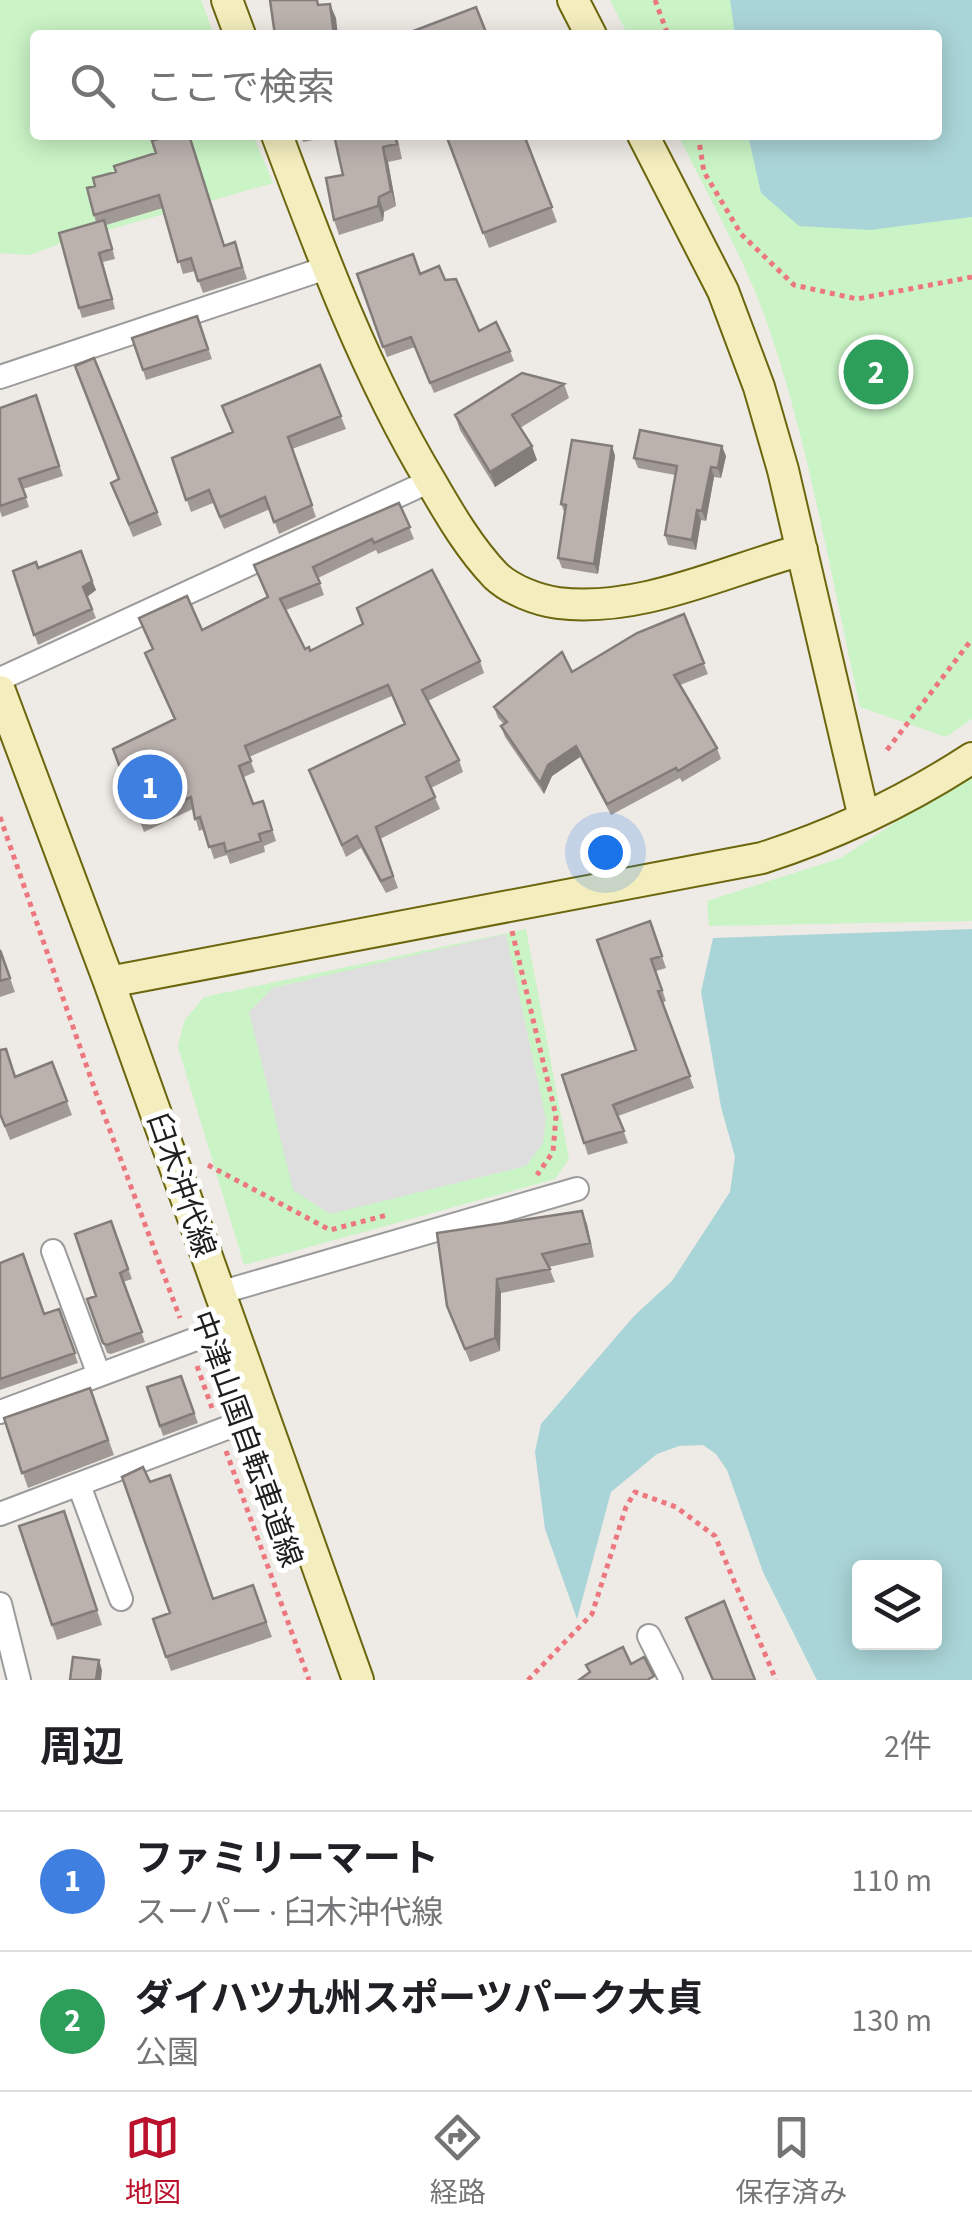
<!DOCTYPE html>
<html lang="ja">
<meta charset="utf-8">
<style>
:root{--surface:#fff;--page:#f6f6f6;--text:#202124;--muted:#757577;--line:#e0e0e0;--accent:#ba122d}
body{margin:0;font-family:"Source Sans 3","Noto Sans JP",sans-serif;background:var(--page);color:var(--text)}
.controls{position:absolute;right:30px;bottom:30px;display:grid;overflow:hidden;border-radius:10px;box-shadow:0 5px 25px #0003}
.controls button{width:90px;height:90px;display:grid;place-items:center;padding:0;border:0;border-bottom:2px solid var(--line);background:var(--surface);color:var(--text);font:50px sans-serif}
.you{position:absolute;left:605px;top:852px;width:35px;height:35px;margin:-25px;border:8px solid #fff;border-radius:50%;background:#1a73e8;box-shadow:0 0 0 15px #1a73e833}
.badge{display:grid;place-items:center;width:65px;height:65px;border-radius:50%;background:var(--accent);color:#fff;font-size:32px;font-weight:700}
.pin{position:absolute;translate:-50% -50%;border:5px solid #fff;box-shadow:0 2px 10px #0006}
.list{margin:0;padding:0;list-style:none}
h2{display:flex;justify-content:space-between;align-items:center;height:130px;margin:0;padding:0 40px;font-size:42px}
h2 small{font-size:32px;font-weight:400;color:var(--muted)}
.list li{display:grid;grid-template-columns:65px 1fr auto;gap:30px;align-items:center;box-sizing:border-box;height:140px;padding:0 40px;border-top:2px solid var(--line)}
.list b{display:block;font-size:38px;white-space:nowrap}
.list p{margin:0;font-size:32px;white-space:nowrap;color:var(--muted)}
.list em{font-size:32px;font-style:normal;color:var(--muted)}
.icon{flex:none;width:55px;height:55px;fill:none;stroke:currentColor;stroke-width:2;stroke-linecap:round;stroke-linejoin:round}
.map{position:relative;flex:none;width:972px;height:1680px;overflow:hidden}
.search{position:absolute;background:var(--surface);box-shadow:0 5px 25px #0003;left:30px;right:30px;top:30px;height:110px;display:flex;align-items:center;gap:25px;box-sizing:border-box;padding:0 35px;border-radius:10px;color:var(--muted);font-size:38px}
.sheet{height:410px;background:var(--surface)}
nav{display:flex;justify-content:space-around;align-items:center;box-sizing:border-box;height:140px;border-top:2px solid var(--line);background:var(--surface);font-size:28px;color:var(--muted)}
nav a{display:grid;justify-items:center;gap:5px}
nav .on{color:var(--accent)}
.map>svg:first-child{display:block}
.park{fill:#caf4c6}
.parking{fill:#dedede}
.water{fill:#aad5d8;fill-rule:evenodd}
.lines{fill:none;stroke-linecap:round;stroke-linejoin:round}
.street-casing{stroke:#9b9b9b;stroke-width:26}
.secondary-casing{stroke:#6c670f;stroke-width:34}
.path{stroke:#ed777e;stroke-width:5;stroke-dasharray:5 5;stroke-linecap:butt}
.street{stroke:#fff;stroke-width:22}
.secondary{stroke:#f4eebe;stroke-width:30}
.wall{fill:#a19996}
.shaded-wall{fill:#837d7a}
.building{fill:#bbb2ae;stroke:#837d7a;stroke-width:2.5}
.labels{text-anchor:middle;dominant-baseline:central;stroke-width:10;stroke-linejoin:round;paint-order:stroke}
.street-label{font-size:30px;fill:#1e1e1e;stroke:#fff}
</style>
<div class="map">
<svg width="972" height="1680" viewBox="0 0 972 1680">
<rect width="100%" height="100%" fill="#eeeae5"/>
<!-- park -->
<path class="park" d="M 0,0 L 201,0 L 214,35 L 35,35 L 35,135 L 253,135 L 273,183 L 62,243 L 30,255 L 0,253 Z
M 610,0 L 972,0 L 972,719 L 946,737 L 860,707 C 832,581 810,450 769,328 C 746,261 709,198 678,135 L 937,135 L 937,35 L 628,35 Z
M 972,772 L 972,921 L 709,926 L 707,901 L 841,858 Z
M 526,929 L 569,1159 L 555,1179 L 244,1265 L 178,1047 L 184,1021 L 204,997 Z"/>
<!-- parking -->
<path class="parking" d="M 506,934 L 546,1119 L 543,1143 L 526,1166 L 330,1214 L 293,1190 L 249,1012 L 272,988 Z"/>
<!-- water -->
<path class="water" d="M 730,0 L 972,0 L 972,217 L 870,230 L 799,226 L 761,193 L 748,135 L 937,135 L 937,35 L 735,35 Z
M 972,929 L 972,1680 L 817,1680 L 763,1572 L 727,1470 L 716,1454 L 703,1445 L 679,1446 L 657,1454 L 611,1492 L 577,1619 L 545,1529 L 535,1452 L 541,1424 L 634,1316 L 672,1281 L 730,1192 L 735,1157 L 721,1107 L 701,992 L 713,938 ZM 860,1568 L 934,1568 L 934,1642 L 860,1642 Z"/>
<g class="lines">
<defs>
<path id="street" d="M 0,377 L 329,267
M 0,679 L 430,481
M 53,1251 L 99,1375
M 219,1293 L 577,1189
M 0,1412 L 231,1326
M 79,1485 L 121,1599
M 0,1514 L 261,1415
M 0,1604 L 19,1680
M 649,1636 L 671,1680"/>
<path id="secondary" d="M 227,0 L 240,35
M 573,0 L 591,35
M 277,135 C 321,253 366,374 431,482 C 450,515 470,549 496,576 C 511,590 537,600 558,603 C 641,613 724,571 802,550
M 643,135 L 723,291 L 759,387 L 783,470 L 864,818
M 0,691 L 109,982 L 358,1680
M 109,982 L 762,858 C 837,834 906,801 972,758"/>
</defs>
<!-- street casing -->
<use href="#street" class="street-casing"/>
<!-- secondary casing -->
<use href="#secondary" class="secondary-casing"/>
<!-- path -->
<path class="path" d="M 655,0 L 668,35
M 698,135 L 704,172 L 741,234 L 794,285 L 857,299 L 972,277
M 887,750 L 972,639
M 0,817 L 96,1093 L 180,1318
M 512,931 L 556,1116 L 553,1152 L 537,1175
M 208,1165 L 330,1230 L 387,1215
M 197,1366 L 212,1408
M 226,1451 L 309,1680
M 528,1680 L 592,1614 L 626,1507 L 635,1492 L 676,1507 L 715,1536 L 776,1680"/>
<!-- street -->
<use href="#street" class="street"/>
<!-- secondary -->
<use href="#secondary" class="secondary"/>
</g>
<!-- wall -->
<path class="wall" d="M 301,135 L 397,135 L 402,159 L 388,162 L 396,206 L 384,212 L 383,221 L 339,235 L 334,220 L 343,175 L 334,136 L 303,142 Z
M 446,135 L 524,135 L 557,222 L 489,248 Z
M 156,153 L 224,246 L 239,254 L 247,279 L 203,293 L 195,271 L 183,274 L 163,208 L 106,225 L 115,259 L 103,262 L 115,309 L 82,318 L 79,308 L 96,222 L 94,215 L 95,186 L 116,172 Z
M 357,274 L 420,274 L 445,280 L 479,331 L 510,351 L 514,361 L 434,393 L 415,347 L 387,357 Z
M 197,316 L 212,359 L 146,380 L 143,370 Z
M 320,365 L 346,429 L 292,449 L 316,517 L 279,534 L 270,509 L 224,529 L 213,503 L 191,512 L 172,458 L 232,432 Z
M 564,384 L 569,398 L 520,428 L 537,460 L 495,487 L 460,430 L 455,415 Z
M 36,395 L 63,476 L 23,489 L 29,507 L 2,517 L 0,511 L 0,408 Z
M 612,446 L 615,456 L 598,574 L 562,568 L 558,558 L 565,514 L 561,504 Z
M 726,456 L 721,478 L 714,477 L 706,521 L 701,520 L 696,550 L 668,545 L 665,535 L 675,475 L 638,468 L 634,458 Z
M 111,483 L 157,512 L 162,525 L 133,537 Z
M 399,503 L 414,539 L 378,554 L 376,550 L 318,578 L 324,595 L 286,610 L 305,649 L 310,651 L 480,661 L 484,673 L 428,701 L 459,760 L 463,772 L 431,788 L 440,809 L 380,839 L 398,888 L 386,893 L 361,848 L 346,857 L 309,770 L 404,724 L 392,696 L 249,757 L 255,772 L 244,777 L 253,804 L 263,801 L 276,841 L 264,846 L 265,852 L 230,864 L 227,855 L 214,859 L 204,829 L 199,831 L 193,809 L 144,832 L 113,749 L 174,719 L 145,653 L 152,649 L 139,618 L 202,630 L 267,597 L 254,565 Z
M 81,551 L 96,590 L 87,596 L 96,618 L 38,645 L 13,571 L 38,568 Z
M 684,614 L 708,674 L 680,685 L 717,748 L 721,759 L 682,782 L 680,778 L 611,815 L 580,757 L 552,776 L 544,794 L 505,737 L 501,726 L 504,724 L 498,718 L 494,707 L 572,672 Z
M 650,921 L 666,968 L 656,971 L 666,1001 L 662,1003 L 694,1088 L 618,1116 L 628,1143 L 588,1155 L 562,1075 L 636,1050 Z
M 0,950 L 15,992 L 0,997 Z
M 52,1062 L 72,1115 L 10,1140 L 0,1115 L 15,1076 Z
M 582,1211 L 594,1257 L 549,1267 L 555,1282 L 501,1293 L 500,1351 L 470,1362 L 447,1306 Z
M 111,1221 L 132,1279 L 123,1282 L 145,1342 L 111,1354 L 107,1353 L 87,1299 L 96,1296 Z
M 0,1263 L 44,1314 L 59,1309 L 78,1363 L 0,1390 Z
M 181,1376 L 198,1423 L 163,1436 L 147,1387 Z
M 90,1388 L 114,1455 L 28,1488 L 4,1418 Z
M 64,1511 L 102,1625 L 57,1640 L 19,1526 Z
M 253,1585 L 272,1637 L 171,1671 L 153,1619 Z"/>
<!-- shaded-wall -->
<path class="shaded-wall" d="M 330,4 L 336,18 L 338,35 L 334,35 Z
M 383,147 L 388,162 L 396,206 L 391,191 Z
M 379,197 L 384,212 L 383,221 L 378,206 Z
M 532,446 L 537,460 L 495,487 L 490,472 Z
M 612,446 L 615,456 L 598,574 L 594,564 Z
M 722,446 L 726,456 L 721,478 L 718,468 Z
M 711,467 L 714,477 L 706,521 L 702,511 Z
M 697,510 L 701,520 L 696,550 L 692,540 Z
M 92,581 L 96,590 L 87,597 L 83,587 Z
M 576,746 L 580,757 L 552,776 L 544,794 L 540,783 L 548,765 Z
M 582,1211 L 587,1224 L 594,1257 L 590,1243 Z
M 497,1279 L 501,1293 L 500,1351 L 495,1338 Z
M 99,1660 L 102,1670 L 101,1680 L 96,1680 Z"/>
<!-- building -->
<path class="building" d="M 270,0 L 317,0 L 318,5 L 330,4 L 334,35 L 275,35 Z
M 476,7 L 487,35 L 403,35 Z
M 171,135 L 189,135 L 224,246 L 235,242 L 242,267 L 198,281 L 191,258 L 178,262 L 159,195 L 94,215 L 87,188 L 95,186 L 93,178 L 116,172 L 114,166 L 156,153 L 152,141 Z
M 334,135 L 395,135 L 397,144 L 383,147 L 391,191 L 379,197 L 378,206 L 334,220 L 326,178 L 343,175 Z
M 446,135 L 524,135 L 552,207 L 483,233 Z
M 104,220 L 112,249 L 99,253 L 112,299 L 79,308 L 59,233 Z
M 413,254 L 420,274 L 439,266 L 445,280 L 456,279 L 479,331 L 496,322 L 510,351 L 430,383 L 411,337 L 383,347 L 357,274 Z
M 197,316 L 208,349 L 143,370 L 132,338 Z
M 94,358 L 157,512 L 129,524 L 111,483 L 119,479 L 75,366 Z
M 320,365 L 341,416 L 288,437 L 312,505 L 274,522 L 265,497 L 220,517 L 209,490 L 186,500 L 172,458 L 233,432 L 222,406 Z
M 522,373 L 564,384 L 512,415 L 532,446 L 490,472 L 455,415 Z
M 36,395 L 59,466 L 19,479 L 26,497 L 0,506 L 0,408 Z
M 640,430 L 722,446 L 718,468 L 711,467 L 702,511 L 697,510 L 692,540 L 665,535 L 677,466 L 634,458 Z
M 572,440 L 612,446 L 594,564 L 558,558 L 566,505 L 561,504 Z
M 399,503 L 410,527 L 374,543 L 372,539 L 313,567 L 320,583 L 280,599 L 305,649 L 309,647 L 310,651 L 363,624 L 357,608 L 432,570 L 480,661 L 422,690 L 459,760 L 426,777 L 435,797 L 376,827 L 393,876 L 381,881 L 357,836 L 342,845 L 309,770 L 405,724 L 388,685 L 245,746 L 251,761 L 239,766 L 253,804 L 263,801 L 272,830 L 259,834 L 261,841 L 226,852 L 224,843 L 209,847 L 200,817 L 195,819 L 191,797 L 140,820 L 113,749 L 175,719 L 145,653 L 153,649 L 139,618 L 187,596 L 202,630 L 268,597 L 254,565 Z
M 81,551 L 92,581 L 83,587 L 92,609 L 34,635 L 13,571 L 36,562 L 38,568 Z
M 684,614 L 704,663 L 674,675 L 717,748 L 678,771 L 676,768 L 607,804 L 576,746 L 548,765 L 540,783 L 501,726 L 507,722 L 494,707 L 562,652 L 572,672 L 637,633 Z
M 650,921 L 662,956 L 651,959 L 662,990 L 658,991 L 690,1076 L 613,1105 L 624,1131 L 584,1143 L 562,1075 L 636,1050 L 597,940 Z
M 0,950 L 10,978 L 0,981 Z
M 6,1049 L 15,1077 L 52,1062 L 67,1101 L 5,1126 L 0,1114 L 0,1050 Z
M 582,1211 L 590,1243 L 542,1254 L 550,1269 L 497,1279 L 495,1338 L 465,1349 L 447,1306 L 437,1233 Z
M 111,1221 L 128,1269 L 120,1273 L 142,1332 L 107,1345 L 103,1343 L 87,1299 L 96,1296 L 75,1234 Z
M 23,1254 L 44,1314 L 59,1309 L 75,1353 L 0,1379 L 0,1263 Z
M 181,1376 L 194,1413 L 160,1426 L 147,1387 Z
M 90,1388 L 108,1440 L 22,1473 L 4,1418 Z
M 143,1467 L 150,1482 L 170,1475 L 213,1599 L 253,1585 L 266,1622 L 166,1657 L 153,1619 L 170,1613 L 122,1477 Z
M 64,1511 L 97,1610 L 52,1625 L 19,1526 Z
M 724,1601 L 755,1680 L 713,1680 L 686,1618 Z
M 623,1647 L 631,1664 L 644,1657 L 654,1676 L 647,1680 L 579,1680 L 590,1672 L 586,1665 Z
M 73,1657 L 99,1660 L 96,1680 L 70,1680 Z"/>
<g class="labels">
<!-- street labels -->
<g class="street-label">
<text transform="translate(181 1185) rotate(71)">臼木沖代線</text>
<text transform="translate(246 1439) rotate(70)">中津山国自転車道線</text>
</g>
</g>
</svg>
<div class="controls">
<button><svg class="icon" aria-label="layers" viewBox="0 0 24 24"><path d="M12 4l9 5-9 5-9-5zM3 14l9 5 9-5"/></svg></button>
</div>
<div class="you"></div>
<div class="pin badge" style="left:150px;top:787px;background:#3f7fe0">1</div>
<div class="pin badge" style="left:876px;top:372px;background:#2e9e5b">2</div>
<div class="search"><svg class="icon" aria-label="search" viewBox="0 0 24 24"><circle cx="10" cy="10" r="6"/><path d="M15 15l6 6"/></svg>ここで検索</div>
</div>
<section class="sheet">
<h2>周辺<small>2件</small></h2>
<ul class="list">
<li><span class="badge" style="background:#3f7fe0">1</span><div><b>ファミリーマート</b><p>スーパー · 臼木沖代線</p></div><em>110 m</em></li>
<li><span class="badge" style="background:#2e9e5b">2</span><div><b>ダイハツ九州スポーツパーク大貞</b><p>公園</p></div><em>130 m</em></li>
</ul>
</section>
<nav>
<a class="on"><svg class="icon" aria-label="map" viewBox="0 0 24 24"><path d="M3 6l6-2 6 2 6-2v14l-6 2-6-2-6 2zM9 4v14M15 6v14"/></svg>地図</a>
<a><svg class="icon" aria-label="directions" viewBox="0 0 24 24"><path d="M12 3l9 9-9 9-9-9zM9 14v-3h6M13 9l2 2-2 2"/></svg>経路</a>
<a><svg class="icon" aria-label="saved" viewBox="0 0 24 24"><path d="M7 4h10v16l-5-4-5 4z"/></svg>保存済み</a>
</nav>
